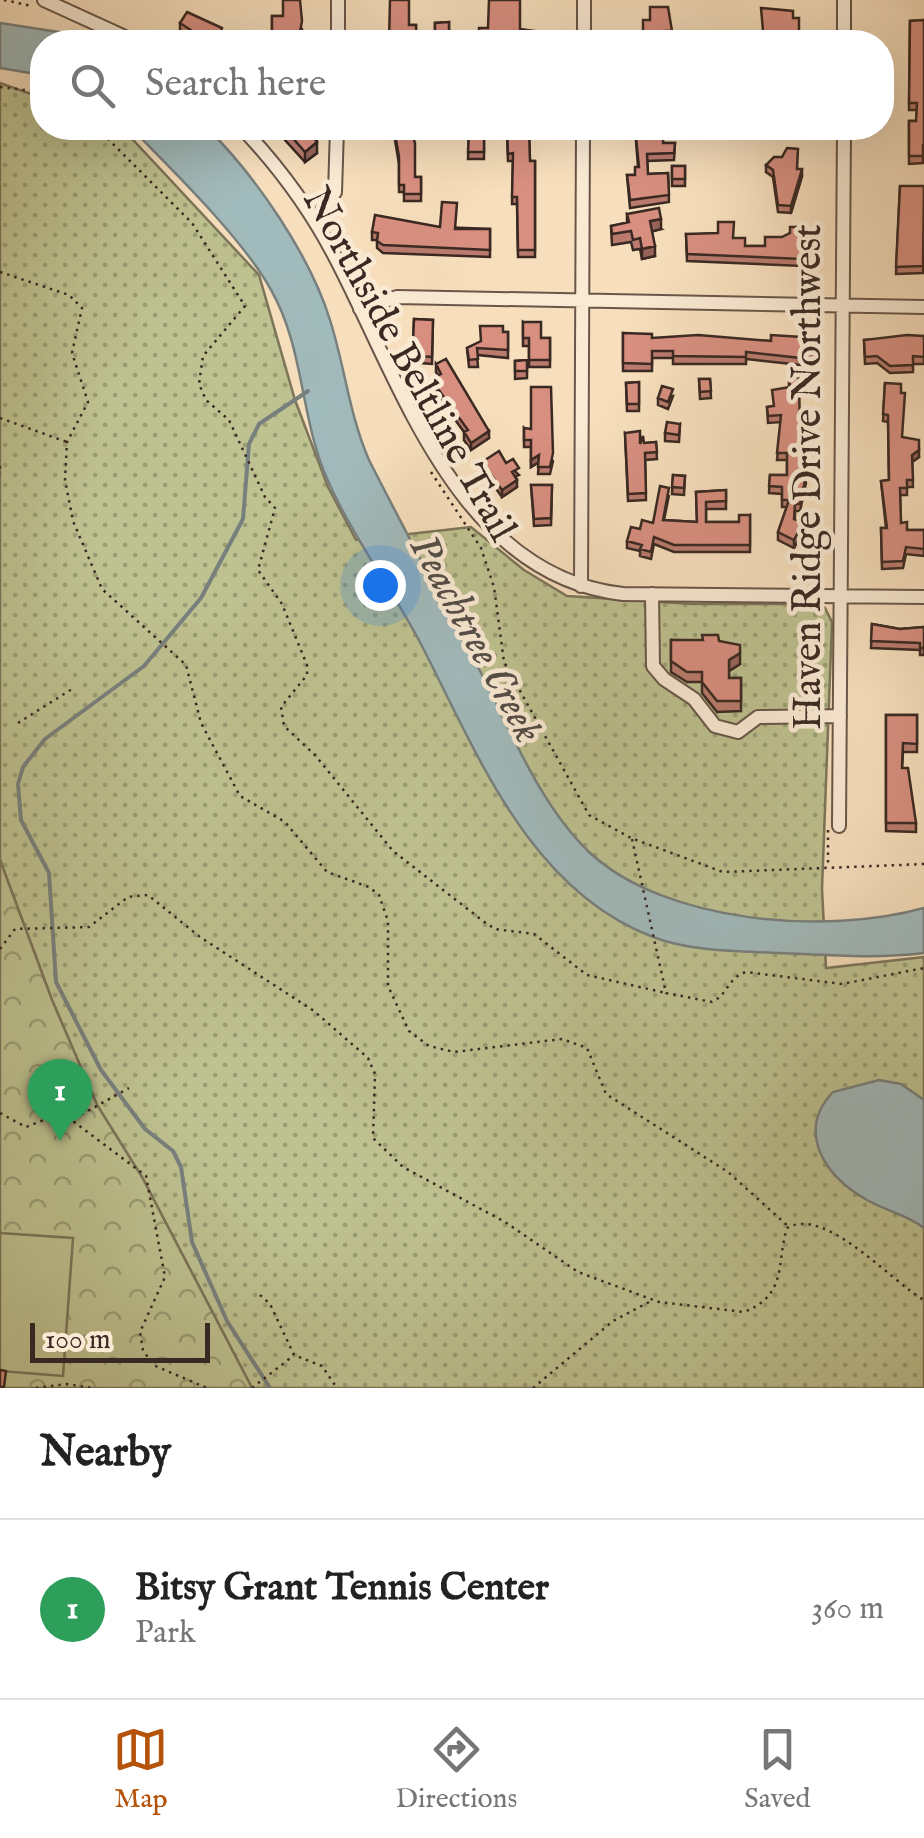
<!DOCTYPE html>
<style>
:root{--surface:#fff;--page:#f6f6f6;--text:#222;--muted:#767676;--line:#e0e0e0;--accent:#b45309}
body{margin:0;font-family:"IM FELL English",serif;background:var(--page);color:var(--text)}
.scale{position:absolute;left:30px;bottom:25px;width:180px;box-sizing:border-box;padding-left:10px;border:5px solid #3a2922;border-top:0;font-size:28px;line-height:35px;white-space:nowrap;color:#3a2922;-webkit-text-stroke:8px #faead4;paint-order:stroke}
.you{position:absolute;left:380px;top:585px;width:35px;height:35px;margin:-25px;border:8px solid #fff;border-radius:50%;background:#1a73e8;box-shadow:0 0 0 15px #1a73e833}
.badge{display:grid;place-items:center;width:65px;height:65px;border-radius:50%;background:var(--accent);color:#fff;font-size:32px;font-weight:700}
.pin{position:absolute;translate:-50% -82px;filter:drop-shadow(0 2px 5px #0008)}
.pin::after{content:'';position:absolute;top:52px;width:35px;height:30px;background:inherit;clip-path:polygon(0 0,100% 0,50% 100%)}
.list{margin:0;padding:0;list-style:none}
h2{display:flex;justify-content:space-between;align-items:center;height:130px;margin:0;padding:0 40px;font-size:42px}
h2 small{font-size:32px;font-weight:400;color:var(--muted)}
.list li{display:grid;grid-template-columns:65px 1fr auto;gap:30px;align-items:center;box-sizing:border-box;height:180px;padding:0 40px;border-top:2px solid var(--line)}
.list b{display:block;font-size:38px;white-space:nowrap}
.list p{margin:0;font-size:32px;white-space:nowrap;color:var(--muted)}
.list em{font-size:32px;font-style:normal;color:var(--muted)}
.icon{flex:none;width:55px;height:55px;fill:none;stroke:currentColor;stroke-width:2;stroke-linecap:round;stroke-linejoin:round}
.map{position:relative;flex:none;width:924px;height:1388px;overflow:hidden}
.search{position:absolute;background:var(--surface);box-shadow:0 10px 40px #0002;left:30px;right:30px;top:30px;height:110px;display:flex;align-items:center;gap:25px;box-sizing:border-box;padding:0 35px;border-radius:40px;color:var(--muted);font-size:38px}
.sheet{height:310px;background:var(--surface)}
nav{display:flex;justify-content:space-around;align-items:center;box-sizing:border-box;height:140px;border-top:2px solid var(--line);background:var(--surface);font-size:28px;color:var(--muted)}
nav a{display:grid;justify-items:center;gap:5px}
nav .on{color:var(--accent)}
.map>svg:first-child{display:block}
.grass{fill:url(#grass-dots);stroke:#7c7559;stroke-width:2.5}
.forest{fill:url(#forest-crowns);stroke:#7c7559;stroke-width:2.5}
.pitch{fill:#bec190;stroke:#7c7559;stroke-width:2.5}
.water{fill:#a1babb;stroke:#78807e;stroke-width:2.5}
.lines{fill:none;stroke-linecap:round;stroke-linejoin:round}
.stream{stroke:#78807e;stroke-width:4}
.minor-casing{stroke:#695649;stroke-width:16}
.path{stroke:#3a2922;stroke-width:2.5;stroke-dasharray:2.5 5;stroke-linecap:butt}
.minor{stroke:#faead4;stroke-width:12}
.wall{fill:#ba7b6e;stroke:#3a2922;stroke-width:2.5}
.shaded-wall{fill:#97645a;stroke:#3a2922;stroke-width:2.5}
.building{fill:#d88f80;stroke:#3a2922;stroke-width:2.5}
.labels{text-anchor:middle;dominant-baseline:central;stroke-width:9;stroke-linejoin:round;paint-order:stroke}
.street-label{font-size:40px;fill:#3a2922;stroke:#faead4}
.water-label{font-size:42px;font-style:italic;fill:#544d48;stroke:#faead4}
</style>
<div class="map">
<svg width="924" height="1388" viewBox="0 0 924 1388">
<defs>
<pattern id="grass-dots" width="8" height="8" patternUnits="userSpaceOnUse" patternTransform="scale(2.5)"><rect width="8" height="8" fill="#bec190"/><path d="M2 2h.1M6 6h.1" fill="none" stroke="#9b9d75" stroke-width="1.8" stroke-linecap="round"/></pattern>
<pattern id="forest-crowns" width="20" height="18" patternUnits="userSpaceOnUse" patternTransform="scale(2.5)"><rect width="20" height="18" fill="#bec190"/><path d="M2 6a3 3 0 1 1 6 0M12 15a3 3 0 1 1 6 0" fill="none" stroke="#9b9d75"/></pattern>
</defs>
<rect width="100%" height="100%" fill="#f7dfbd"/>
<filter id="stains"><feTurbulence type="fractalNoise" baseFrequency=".002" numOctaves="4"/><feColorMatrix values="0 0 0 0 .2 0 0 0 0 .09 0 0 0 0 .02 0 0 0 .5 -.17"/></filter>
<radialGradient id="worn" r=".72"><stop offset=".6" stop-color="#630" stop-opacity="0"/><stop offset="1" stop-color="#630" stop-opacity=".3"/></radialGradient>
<!-- grass -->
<path class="grass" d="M 0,83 L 42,98 L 42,128 L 122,128 L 259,275 L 295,400 L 328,487 L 356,540 L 471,527 L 524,570 L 567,596 L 692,604 L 815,604 L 825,608 L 832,622 L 822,889 L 826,968 L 924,957 L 924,1388 L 252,1388 L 142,1177 L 97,1105 L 52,1000 L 0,860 Z"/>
<!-- forest -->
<path class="forest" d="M 0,860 L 52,1000 L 97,1105 L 142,1177 L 252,1388 L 0,1388 Z"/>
<!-- pitch -->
<path class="pitch" d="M 0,1233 L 73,1238 L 63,1376 L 0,1371 Z"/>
<!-- water -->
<path class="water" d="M 0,23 L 65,33 L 89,42 L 42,42 L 42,75 L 0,68 Z
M 131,128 L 207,128 C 255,175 310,255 330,320 C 345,367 349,414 369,460 C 405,531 442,600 479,669 C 511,730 539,804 589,852 C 666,924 827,935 924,908 L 924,953 C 876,959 828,955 780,953 C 739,951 692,952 653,937 C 532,891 480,760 426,654 C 395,591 349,534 323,469 C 300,409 303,345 270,288 C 241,237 173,171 131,128 Z
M 879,1080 L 901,1084 L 924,1100 L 924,1228 C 908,1215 886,1211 867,1200 C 826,1178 795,1132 833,1092 Z"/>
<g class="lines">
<!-- stream -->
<path class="stream" d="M 270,1388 L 227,1321 L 192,1242 L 181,1167 L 173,1151 L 145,1129 L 101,1070 L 56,982 L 49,873 L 21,820 L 18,784 L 23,767 L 45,739 L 144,666 L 201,598 L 243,519 L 249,444 L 259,424 L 308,391"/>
<defs>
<path id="minor" d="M 44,0 L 136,42
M 338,42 L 338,0
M 584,42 L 584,0
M 844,42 L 844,0
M 242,128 C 279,167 310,209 335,257 C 401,382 458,576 623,594 L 924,597
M 315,221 L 335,192 L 337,128
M 360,309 L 397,297 L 924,307
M 581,586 L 583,128
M 652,594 L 653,666 L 664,679 L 694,699 L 715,726 L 738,732 L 758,717 L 840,716
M 839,826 L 844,128"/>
</defs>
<!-- minor casing -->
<use href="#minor" class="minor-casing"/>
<!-- path -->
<path class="path" d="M 4,0 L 32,6
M 0,87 L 34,91 L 42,101
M 97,128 L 192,223 L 245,306 L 203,356 L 199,384 L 206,400 L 229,420 L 265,497 L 275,508 L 258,570 L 282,604 L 307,665 L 307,675 L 281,707 L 284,726 L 315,755 L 393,851 L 483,921 L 495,929 L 534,934 L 587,975 L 666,993
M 0,272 L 69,295 L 82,308 L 72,353 L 88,402 L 67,442 L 65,480 L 73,521 L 102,589 L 186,665 L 201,723 L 240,796 L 285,822 L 327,872 L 369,887 L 379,895 L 388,921 L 388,986 L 409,1031 L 429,1046 L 454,1052 L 562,1039 L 587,1048 L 606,1094 L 728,1172 L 789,1227
M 0,418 L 67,442
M 0,466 L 0,474
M 431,472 L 481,548 L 494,587 L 504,662 L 589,815 L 631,838 L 723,872 L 924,864
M 18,723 L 72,689
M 828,830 L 828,867
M 632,839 L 666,993 L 712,1002 C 728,995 728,977 746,972 L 842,984 L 924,968
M 0,949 L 15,929 L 89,927 L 128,897 L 148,895 L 200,937 L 314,1011 L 368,1058 L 375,1074 L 373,1138 L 403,1167 L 505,1222 L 578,1272 L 659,1302 L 744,1312 C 788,1295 776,1263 787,1228 C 826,1206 889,1280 924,1300
M 0,1113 L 26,1127 L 62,1113 L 146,1176 L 165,1277 L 140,1332 L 143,1350 L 153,1365 L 207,1388
M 75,1118 L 129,1088
M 260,1295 L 270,1304 L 294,1355 L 322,1366 L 337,1388
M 36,1388 L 67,1384 L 92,1388
M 252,1388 L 293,1356
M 533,1388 L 613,1321 L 651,1301"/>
<!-- minor -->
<use href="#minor" class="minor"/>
</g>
<!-- wall -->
<path class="wall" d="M 272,16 L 283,16 L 302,29 L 300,42 L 272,42 Z
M 924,20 L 924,152 L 923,152 L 923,163 L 909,164 L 909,121 L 916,121 L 917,110 L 909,110 L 910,21 Z
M 449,22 L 449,42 L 435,42 L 435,23 Z
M 180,23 L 222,35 L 220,42 L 198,42 L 180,30 Z
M 409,25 L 416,25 L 416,42 L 389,42 Z
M 274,128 L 309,128 L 308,129 L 317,153 L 305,162 Z
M 393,128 L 405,128 L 415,177 L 421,177 L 421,201 L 404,201 L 404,192 L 399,192 L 399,164 Z
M 492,128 L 540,128 L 540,133 L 529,133 L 530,161 L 535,161 L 535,257 L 518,257 L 517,204 L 512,204 L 513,161 L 508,161 L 507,133 L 492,134 Z
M 635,128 L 663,143 L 675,143 L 674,160 L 647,161 L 648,174 L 668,173 L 669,202 L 630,208 L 627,175 L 635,175 L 638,167 Z
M 469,133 L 484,133 L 484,159 L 468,159 Z
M 766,165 L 797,169 L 802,176 L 791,213 L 778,212 L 773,177 L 766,172 Z
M 672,166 L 685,166 L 685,186 L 672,186 Z
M 900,186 L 924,249 L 923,273 L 896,274 Z
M 627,214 L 661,229 L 652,231 L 655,256 L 642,259 L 640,249 L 633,250 L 631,242 L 612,245 L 611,226 L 627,223 Z
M 440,227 L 490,229 L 490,257 L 383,253 L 377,248 L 377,240 L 372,240 L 372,232 Z
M 802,227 L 802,266 L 687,261 L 686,234 L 733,238 L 745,246 L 765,246 Z
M 414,319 L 433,320 L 432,364 L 420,363 L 420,355 L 413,349 Z
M 523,322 L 541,338 L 550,338 L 550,367 L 529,367 L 529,346 L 523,346 Z
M 503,332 L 508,332 L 508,358 L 477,355 L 478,367 L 469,367 L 467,348 Z
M 623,333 L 652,338 L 771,341 L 818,338 L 818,360 L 801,359 L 801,365 L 746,359 L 746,364 L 673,364 L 673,358 L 652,358 L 652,371 L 623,371 Z
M 924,336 L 924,364 L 913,364 L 913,372 L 890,373 L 877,363 L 865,364 L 864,340 Z
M 527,360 L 527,378 L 515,379 L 515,361 Z
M 436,364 L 489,438 L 471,450 L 464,440 L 464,432 L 438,396 L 435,384 L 435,377 L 438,375 L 436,372 Z
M 789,378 L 800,436 L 802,476 L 806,483 L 800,511 L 795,511 L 795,519 L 803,530 L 794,548 L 778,540 L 778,532 L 787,507 L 782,507 L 782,494 L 769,493 L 770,475 L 787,475 L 787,460 L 777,460 L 781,422 L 768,423 L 767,407 L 773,406 L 789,388 Z
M 699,379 L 710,379 L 711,398 L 700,399 Z
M 639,382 L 639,411 L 627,411 L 626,383 Z
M 885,383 L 902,437 L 919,457 L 912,462 L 913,487 L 907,487 L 907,495 L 900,495 L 901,523 L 907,530 L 924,530 L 924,556 L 906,554 L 903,568 L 882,569 L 881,528 L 886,528 L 881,481 L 889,480 L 888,422 L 883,421 Z
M 673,396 L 668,409 L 658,405 L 658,398 Z
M 680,424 L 679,442 L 665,441 L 665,433 Z
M 524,428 L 553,461 L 550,474 L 538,474 L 539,462 L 531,467 L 531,447 L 524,447 Z
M 625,433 L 640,444 L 656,442 L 657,459 L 645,460 L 646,500 L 628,501 Z
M 482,462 L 506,463 L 519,475 L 515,477 L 517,487 L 502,497 L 482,469 Z
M 673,475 L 685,476 L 684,495 L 672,494 Z
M 531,485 L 552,485 L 551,525 L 534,526 Z
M 726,490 L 726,509 L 706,509 L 706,522 L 739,522 L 750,515 L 750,552 L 674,552 L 654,544 L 651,559 L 640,556 L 640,551 L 627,548 L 627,541 L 640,529 L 653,523 L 669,495 L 664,520 L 697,522 L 696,492 Z
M 872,624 L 900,629 L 924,627 L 924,655 L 920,655 L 920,650 L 871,648 Z
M 671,640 L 719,641 L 740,664 L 729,671 L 729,678 L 741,678 L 741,711 L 717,712 L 702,693 L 702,682 L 687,682 L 671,672 Z
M 886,715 L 917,715 L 917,752 L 903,752 L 902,768 L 916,823 L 916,832 L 886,831 Z"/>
<!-- shaded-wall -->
<path class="shaded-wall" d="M 317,142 L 317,153 L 305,162 L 305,152 Z
M 802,169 L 802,176 L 791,213 L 791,206 Z
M 661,219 L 661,229 L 650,232 L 650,221 Z
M 655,246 L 655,256 L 642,259 L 642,249 Z
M 489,431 L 489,438 L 471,450 L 471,443 Z
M 919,450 L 919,457 L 912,462 L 912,455 Z
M 539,455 L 539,462 L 531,467 L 531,460 Z
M 517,480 L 517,487 L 502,497 L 502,490 Z
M 803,523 L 803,530 L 794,548 L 794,540 Z
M 740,653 L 740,664 L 729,671 L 729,660 Z"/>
<!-- building -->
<path class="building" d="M 283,0 L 300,0 L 302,21 L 298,42 L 280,42 L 280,35 L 272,35 L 272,16 L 283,16 Z
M 390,0 L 409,0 L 409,25 L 416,25 L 416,37 L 408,36 L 408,42 L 389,42 Z
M 489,0 L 520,0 L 520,29 L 542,32 L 542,42 L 479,42 L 479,28 L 488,28 Z
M 650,7 L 668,7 L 672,31 L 666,31 L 666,42 L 643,42 L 643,20 L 650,20 Z
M 761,8 L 793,11 L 793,18 L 799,18 L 799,41 L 764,42 Z
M 187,12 L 222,28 L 219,42 L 209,42 L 180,23 Z
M 924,20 L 924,145 L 923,145 L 923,156 L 909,156 L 909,121 L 916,121 L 917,103 L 909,103 L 910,21 Z
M 449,22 L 449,37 L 435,38 L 435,23 Z
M 284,128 L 306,128 L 317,142 L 305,152 Z
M 394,128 L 410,128 L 415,143 L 415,177 L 421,177 L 421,194 L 404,194 L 404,185 L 399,185 L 399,157 Z
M 507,128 L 529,128 L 530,161 L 535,161 L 535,250 L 518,250 L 517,197 L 512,197 L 513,153 L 508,154 Z
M 635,128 L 664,128 L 663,143 L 675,143 L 674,153 L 647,154 L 648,174 L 668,173 L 669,195 L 630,200 L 627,175 L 635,175 L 635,167 L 639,167 Z
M 469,133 L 484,133 L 484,152 L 468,152 Z
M 787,148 L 798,149 L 797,169 L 802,169 L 791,206 L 778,205 L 773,170 L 766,165 L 774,157 L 782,157 Z
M 672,166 L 685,166 L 685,179 L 672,179 Z
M 900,186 L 924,186 L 923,266 L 896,267 Z
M 442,202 L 457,203 L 455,229 L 490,229 L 490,250 L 383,245 L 377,241 L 378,233 L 372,232 L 375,215 L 440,227 Z
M 659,208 L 661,219 L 650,221 L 655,246 L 642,249 L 640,238 L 633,240 L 631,231 L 612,234 L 611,226 L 629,222 L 627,214 Z
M 718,222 L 734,222 L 733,238 L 745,238 L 745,246 L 765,246 L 765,237 L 782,237 L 790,233 L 790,227 L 802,227 L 802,259 L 687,254 L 686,234 L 718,233 Z
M 414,319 L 433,320 L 432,357 L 420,356 L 420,348 L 413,342 Z
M 523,322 L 541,322 L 541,338 L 550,338 L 550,360 L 529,360 L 529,338 L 523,338 Z
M 480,326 L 503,326 L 503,332 L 508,332 L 508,350 L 477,348 L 478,359 L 469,360 L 467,348 L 481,341 Z
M 623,333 L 652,334 L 652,338 L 698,335 L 771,341 L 771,335 L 818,338 L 818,353 L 801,352 L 801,358 L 746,352 L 746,357 L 673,356 L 673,351 L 652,351 L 652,364 L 623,363 Z
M 907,335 L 924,336 L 924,357 L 913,356 L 913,365 L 890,366 L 877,356 L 865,357 L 864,340 Z
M 446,359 L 489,431 L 471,443 L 464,432 L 468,430 L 438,389 L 435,377 L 441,374 L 436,364 Z
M 527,360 L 527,371 L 515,371 L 515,361 Z
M 799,377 L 800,436 L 804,436 L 802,476 L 806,476 L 800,504 L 795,504 L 794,519 L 803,523 L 794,540 L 778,532 L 789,500 L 782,500 L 782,487 L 769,486 L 770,475 L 787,475 L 787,453 L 777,453 L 781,415 L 768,416 L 767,407 L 774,406 L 772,390 L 790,387 L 789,378 Z
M 699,379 L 710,379 L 711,391 L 700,392 Z
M 639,382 L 639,404 L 627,404 L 626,383 Z
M 885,383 L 901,384 L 901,393 L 905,393 L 902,437 L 919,440 L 919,450 L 912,455 L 913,480 L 907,480 L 907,488 L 900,488 L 901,523 L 907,522 L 907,530 L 924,530 L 924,549 L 906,547 L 903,561 L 882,562 L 881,528 L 887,528 L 881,481 L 889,480 L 888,415 L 883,414 Z
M 662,386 L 673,389 L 668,402 L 658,398 Z
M 531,387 L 551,387 L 553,453 L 550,467 L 538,467 L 539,455 L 531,460 L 531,440 L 524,440 L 524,428 L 531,429 Z
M 667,422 L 680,424 L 679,435 L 665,433 Z
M 640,431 L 640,444 L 643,436 L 644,443 L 656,442 L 657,452 L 645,453 L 646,493 L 628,494 L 625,433 Z
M 499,451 L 506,463 L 513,459 L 519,468 L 512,472 L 517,480 L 502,490 L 482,462 Z
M 673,475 L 685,476 L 684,488 L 672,487 Z
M 531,485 L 552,485 L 551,518 L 534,519 Z
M 660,486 L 669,488 L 663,520 L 697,522 L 696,492 L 726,490 L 726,501 L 706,502 L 706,522 L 739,522 L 739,515 L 750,515 L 750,545 L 674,545 L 654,537 L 651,552 L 640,549 L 642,545 L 627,541 L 631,527 L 640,529 L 642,520 L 653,523 Z
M 872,624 L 900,629 L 924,627 L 924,648 L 920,648 L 920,643 L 871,641 Z
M 702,635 L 718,635 L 719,641 L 740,645 L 740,653 L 729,660 L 729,678 L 741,678 L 741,701 L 717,701 L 702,682 L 702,672 L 687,672 L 671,661 L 671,640 L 703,640 Z
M 886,715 L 917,715 L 917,744 L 903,743 L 902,768 L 908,768 L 916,823 L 886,823 Z
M 0,1370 L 6,1371 L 4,1387 L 0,1387 Z"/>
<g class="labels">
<!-- street labels -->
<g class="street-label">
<text transform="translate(408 365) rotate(61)">Northside Beltline Trail</text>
<text transform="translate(809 477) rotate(-90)">Haven Ridge Drive Northwest</text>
</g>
<!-- water labels -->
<g class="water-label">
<text transform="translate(475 639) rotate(61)">Peachtree Creek</text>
</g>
</g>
<rect width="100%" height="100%" filter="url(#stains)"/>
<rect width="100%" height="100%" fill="url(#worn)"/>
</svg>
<div class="scale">100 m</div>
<div class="you"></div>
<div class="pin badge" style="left:60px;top:1141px;background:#2e9e5b">1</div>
<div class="search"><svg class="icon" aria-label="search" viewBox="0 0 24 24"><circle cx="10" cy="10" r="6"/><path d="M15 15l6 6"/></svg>Search here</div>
</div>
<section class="sheet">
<h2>Nearby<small></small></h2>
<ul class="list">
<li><span class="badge" style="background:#2e9e5b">1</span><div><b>Bitsy Grant Tennis Center</b><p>Park</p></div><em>360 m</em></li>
</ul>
</section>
<nav>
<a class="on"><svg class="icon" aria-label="map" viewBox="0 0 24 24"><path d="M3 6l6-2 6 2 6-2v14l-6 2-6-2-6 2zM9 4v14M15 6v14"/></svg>Map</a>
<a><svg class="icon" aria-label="directions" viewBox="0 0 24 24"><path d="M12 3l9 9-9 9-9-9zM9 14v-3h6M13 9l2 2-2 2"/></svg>Directions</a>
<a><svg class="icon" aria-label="saved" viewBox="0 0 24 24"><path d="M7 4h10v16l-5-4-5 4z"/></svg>Saved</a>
</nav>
